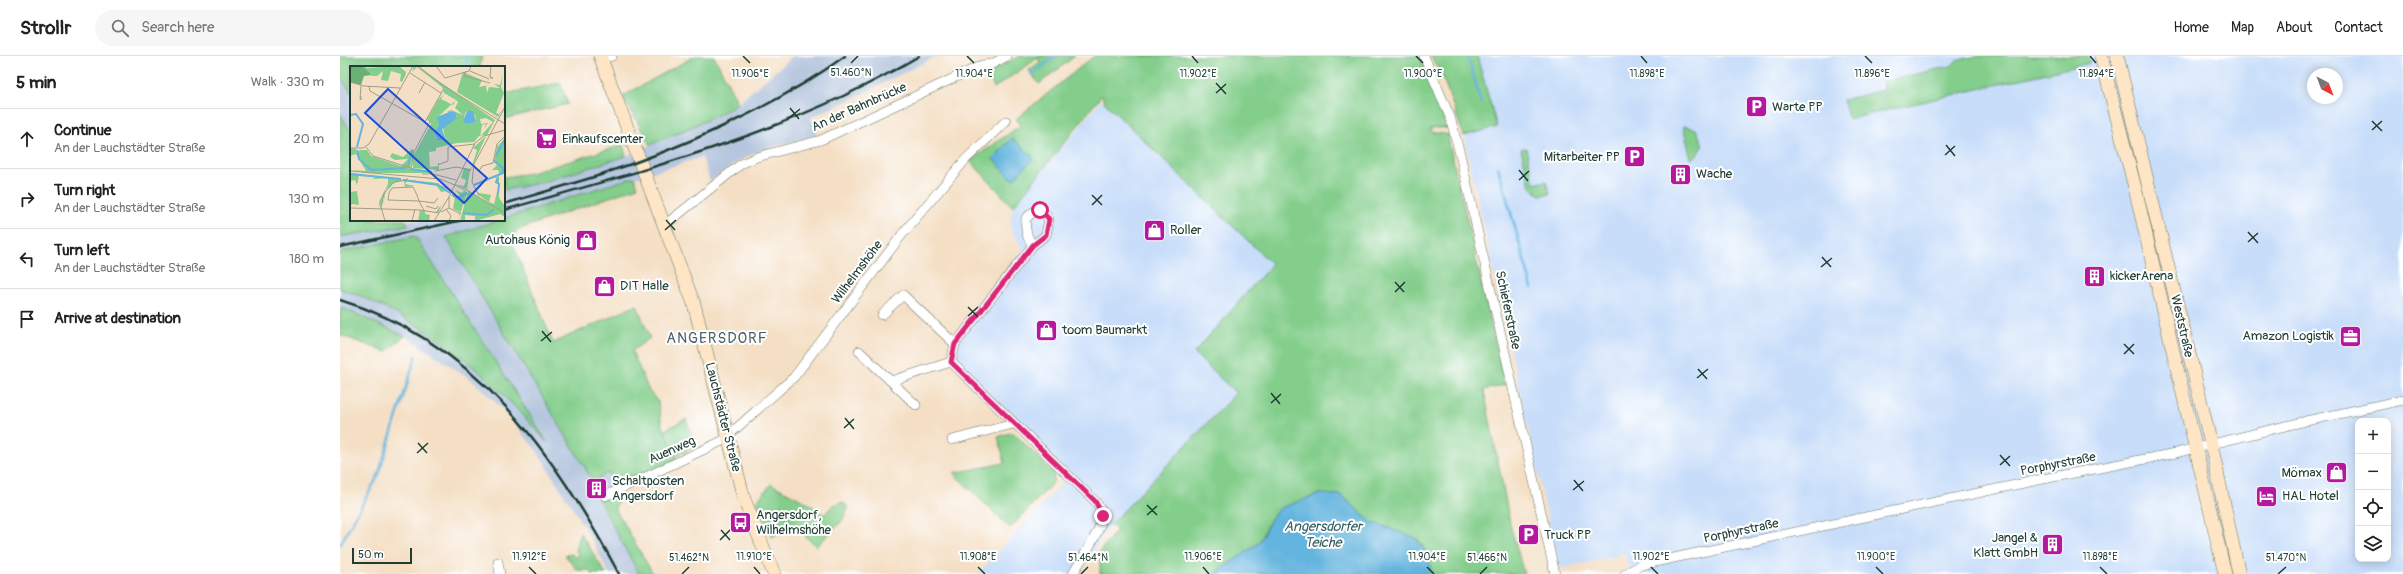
<!DOCTYPE html>
<meta charset="utf-8">
<style>
:root{--surface:#fff;--page:#f6f6f6;--text:#222;--muted:#767676;--line:#e0e0e0}
body{margin:0;font-family:Pangolin,sans-serif;background:var(--page);color:var(--text)}
.controls{position:absolute;right:12px;bottom:12px;display:grid;overflow:hidden;border-radius:8px;box-shadow:0 2px 10px #0003}
.controls button{width:36px;height:36px;display:grid;place-items:center;padding:0;border:0;border-bottom:1px solid var(--line);background:var(--surface);color:var(--text);font:20px sans-serif}
.compass{position:absolute;left:1967px;top:12px;width:36px;height:36px;border-radius:50%;background:var(--surface);box-shadow:0 2px 10px #0003;rotate:138deg}
.scale{position:absolute;left:12px;bottom:10px;width:60px;box-sizing:border-box;padding-left:4px;border:2px solid #1f3d34;border-top:0;font-size:11px;line-height:14px;white-space:nowrap;color:#1f3d34;-webkit-text-stroke:3px #fff;paint-order:stroke}
.stop{position:absolute;width:12px;height:12px;margin:-9px;border:3px solid #db2777;border-radius:50%;background:#fff}
.stop.end{background:#db2777;border-color:#fff;box-shadow:0 1px 4px #0008}
.list{margin:0;padding:0;list-style:none}
h2{display:flex;justify-content:space-between;align-items:center;height:52px;margin:0;padding:0 16px;font-size:17px}
h2 small{font-size:13px;font-weight:400;color:var(--muted)}
.list li{display:grid;grid-template-columns:26px 1fr auto;gap:12px;align-items:center;box-sizing:border-box;height:60px;padding:0 16px;border-top:1px solid var(--line)}
.list b{display:block;font-size:15px;white-space:nowrap}
.list p{margin:0;font-size:13px;white-space:nowrap;color:var(--muted)}
.list em{font-size:13px;font-style:normal;color:var(--muted)}
.icon{flex:none;width:22px;height:22px;fill:none;stroke:currentColor;stroke-width:2;stroke-linecap:round;stroke-linejoin:round}
.map{position:relative;flex:none;width:2063px;height:518px;overflow:hidden}
header{display:flex;align-items:center;gap:24px;box-sizing:border-box;height:56px;padding:0 20px;background:var(--surface);border-bottom:1px solid var(--line)}
header strong{font-size:19px}
nav{display:flex;gap:22px;margin-inline-start:auto;font-size:14px}
.search{width:280px;height:36px;background:var(--page);display:flex;align-items:center;gap:10px;box-sizing:border-box;padding:0 14px;border-radius:22px;color:var(--muted);font-size:15px}
main{display:flex}
aside{flex:1;background:var(--surface)}
.map>svg:first-child{display:block}
.built{fill:#c7ddf9;fill-rule:evenodd}
.industrial{fill:#b5c6de}
.green{fill:#83ce8b;stroke:#518660}
.water{fill:#63b4de;stroke:#417889}
.lines{fill:none;stroke-linecap:round;stroke-linejoin:round}
.stream{stroke:#63b4de;stroke-width:2.5}
.street-casing{stroke:#6a7666;stroke-width:10}
.secondary-casing{stroke:#6a7666;stroke-width:14}
.street{stroke:#fff;stroke-width:9}
.secondary{stroke:#fde5c5;stroke-width:13}
.rail{stroke:#1f3d34;stroke-width:2.5}
.route{stroke:#db2777;stroke-width:5}
.ticks{fill:none;stroke:#1f3d34;stroke-width:1.5}
.labels{text-anchor:middle;dominant-baseline:central;stroke-width:4;stroke-linejoin:round;paint-order:stroke}
.street-label{font-size:13px;fill:#1f3d34;stroke:#fff}
.poi-label{font-size:13px;fill:#1f3d34;stroke:#fff;text-anchor:start}
.water-label{font-size:14px;font-style:italic;fill:#336167;stroke:#fff}
.quarter-label{font-size:15px;letter-spacing:1px;fill:#4e6069;stroke:#fff}
.inset-river{fill:none;stroke:#63b4de;stroke-width:2}
.inset-road{fill:none;stroke:#9f9e8a;stroke-width:1}
.view{fill:#1d4ed8;fill-opacity:0.15;stroke:#1d4ed8;stroke-width:2}
.inset-edge{fill:none;stroke:#1f3d34;stroke-width:2}
.ticks-label{font-size:10px;text-anchor:middle;fill:#1f3d34;stroke:#fff;stroke-width:4;stroke-linejoin:round;paint-order:stroke}
</style>
<header>
<strong>Strollr</strong>
<div class="search"><svg class="icon" aria-label="search" viewBox="0 0 24 24"><circle cx="10" cy="10" r="6"/><path d="M15 15l6 6"/></svg>Search here</div>
<nav><a>Home</a><a>Map</a><a>About</a><a>Contact</a></nav>
</header>
<main>
<aside>
<h2>5 min<small>Walk · 330 m</small></h2>
<ul class="list">
<li><svg class="icon" aria-label="ahead" viewBox="0 0 24 24"><path d="M12 20V5M6 11l6-6 6 6"/></svg><div><b>Continue</b><p>An der Lauchstädter Straße</p></div><em>20 m</em></li>
<li><svg class="icon" aria-label="right" viewBox="0 0 24 24"><path d="M7 20v-9h11M14 6l5 5-5 5"/></svg><div><b>Turn right</b><p>An der Lauchstädter Straße</p></div><em>130 m</em></li>
<li><svg class="icon" aria-label="left" viewBox="0 0 24 24"><path d="M17 20v-9H6M10 6l-5 5 5 5"/></svg><div><b>Turn left</b><p>An der Lauchstädter Straße</p></div><em>180 m</em></li>
<li><svg class="icon" aria-label="arrive" viewBox="0 0 24 24"><path d="M6 21V4h12l-3 4 3 4H6"/></svg><div><b>Arrive at destination</b></div></li>
</ul>
</aside>
<div class="map">
<svg width="2063" height="518" viewBox="0 0 2063 518">
<rect width="100%" height="100%" fill="#fff"/>
<filter id="ink" filterUnits="userSpaceOnUse"><feTurbulence type="fractalNoise" baseFrequency=".025" numOctaves="2"/><feDisplacementMap in="SourceGraphic" scale="8" xChannelSelector="R" yChannelSelector="G"/><feConvolveMatrix kernelMatrix="1 2 1 2 8 2 1 2 1" color-interpolation-filters="sRGB"/></filter>
<filter id="wash" filterUnits="userSpaceOnUse"><feTurbulence type="fractalNoise" baseFrequency=".012" numOctaves="4" result="noise"/><feDisplacementMap in="SourceGraphic" scale="16" xChannelSelector="R" yChannelSelector="G"/><feGaussianBlur stdDeviation="0.9" result="paint"/><feColorMatrix in="noise" values="0 0 0 0 0 0 0 0 0 0 0 0 0 0 0 0 0 1.4 0 .05"/><feComposite in="paint" operator="in"/></filter>
<g filter="url(#wash)">
<rect width="100%" height="100%" fill="#f4dfc4"/>
<!-- built -->
<path class="built" d="M 1137,0 L 2063,0 L 2063,518 L 1290,518 L 1285,498 L 1219,513 L 1124,80 L 1157,71 ZM 1973,18 L 1997,18 L 1997,42 L 1973,42 ZM 2018,365 L 2048,365 L 2048,503 L 2018,503 Z
M 761,44 L 932,208 L 854,297 L 896,336 L 770,469 L 738,518 L 638,518 L 728,421 L 611,306 L 615,288 L 683,193 L 670,173 L 673,151 Z"/>
<!-- industrial -->
<path class="industrial" d="M 453,0 L 597,0 L 516,41 L 471,61 L 477,79 L 418,95 L 397,106 L 370,125 L 362,101 L 164,163 L 164,130 L 286,100 L 376,60 L 398,47 Z
M 0,20 L 11,37 L 11,76 L 0,58 Z
M 65,164 L 160,164 L 106,181 L 220,369 L 268,416 L 276,431 L 258,442 L 299,518 L 269,518 L 252,484 L 197,395 L 160,350 L 128,321 L 65,280 L 0,251 L 0,233 L 18,238 L 75,268 L 124,302 L 163,336 L 205,383 L 75,180 L 0,196 L 0,181 L 67,169 Z"/>
<!-- green -->
<path class="green" d="M 0,0 L 142,0 L 140,11 L 11,11 L 11,37 L 0,20 Z
M 355,0 L 374,0 L 398,47 L 376,60 L 310,89 L 283,40 Z
M 679,0 L 735,0 L 699,28 L 689,14 L 700,6 L 698,2 L 654,32 L 647,14 L 662,10 Z
M 754,0 L 1079,0 L 1108,72 L 1091,72 L 1091,76 L 1110,79 L 1108,82 L 1165,329 L 1144,334 L 1171,472 L 1184,518 L 1092,518 L 1082,488 L 1076,482 L 1031,466 L 1004,442 L 998,439 L 979,438 L 953,448 L 927,469 L 919,487 L 874,518 L 760,518 L 760,495 L 777,474 L 770,469 L 896,337 L 854,297 L 932,208 L 764,46 L 762,39 L 673,151 L 630,105 L 681,69 L 676,63 Z
M 1091,0 L 1137,0 L 1157,71 L 1124,80 L 1103,22 Z
M 1636,0 L 1748,0 L 1750,7 L 1509,63 L 1503,44 L 1543,34 L 1542,26 L 1611,10 L 1616,5 Z
M 220,27 L 228,48 L 164,63 L 164,38 Z
M 0,58 L 11,76 L 11,164 L 65,164 L 68,169 L 0,181 Z
M 1343,70 L 1356,73 L 1363,89 L 1356,100 L 1351,103 Z
M 283,89 L 286,100 L 200,127 L 164,134 L 164,121 L 191,117 Z
M 1186,92 L 1194,128 L 1206,125 L 1210,138 L 1199,139 L 1190,130 L 1181,93 Z
M 294,121 L 298,131 L 177,174 L 171,183 L 213,287 L 297,249 L 310,282 L 292,295 L 309,335 L 318,346 L 322,369 L 330,388 L 325,374 L 346,363 L 356,391 L 335,400 L 337,404 L 276,431 L 268,417 L 253,425 L 106,181 Z
M 75,180 L 207,386 C 160,332 117,290 53,256 C 35,247 19,238 0,233 L 0,196 Z
M 0,251 L 65,280 L 46,296 L 0,279 Z
M 673,376 L 714,417 L 713,427 L 670,472 L 613,417 L 665,407 L 658,381 Z
M 431,428 L 468,447 L 484,459 L 493,449 L 503,446 L 508,452 L 502,465 L 476,491 L 454,468 L 432,481 L 417,445 Z
M 282,437 L 275,452 L 313,518 L 299,518 L 258,442 L 261,444 Z
M 240,477 L 266,518 L 252,518 L 248,514 L 237,514 L 225,499 L 232,498 L 235,502 L 239,499 L 236,495 Z"/>
<!-- water -->
<path class="water" d="M 672,82 L 694,102 L 673,124 L 653,103 Z
M 979,438 L 1001,439 L 1031,466 L 1076,482 L 1087,498 L 1092,518 L 874,518 L 919,487 L 932,461 L 940,452 Z"/>
<g class="lines">
<!-- stream -->
<path class="stream" d="M 1128,0 L 1141,47
M 125,11 L 127,0
M 691,18 L 717,0
M 1158,111 L 1192,232
M 0,489 L 38,420 L 76,300"/>
</g>
</g>
<g filter="url(#ink)">
<g class="lines">
<defs>
<path id="street" d="M 1084,0 L 1110,61 L 1120,98 L 1215,518
M 261,2 L 272,0
M 325,169 L 401,108 L 417,101 L 481,84 L 642,9 L 652,8 L 667,0
M 693,189 C 686,181 685,173 686,162 L 696,154 L 704,157 L 709,163 L 706,179 L 693,189 L 615,288 L 611,306 L 755,445 C 758,449 762,454 762,459 C 764,471 739,506 733,518
M 542,259 L 563,239 L 615,288
M 519,295 L 576,349
M 551,325 L 611,306
M 612,384 L 673,368
M 265,440 L 382,385 L 454,321 L 564,176 L 626,103 L 666,65
M 158,506 L 160,518
M 1285,518 L 1301,509 L 1703,423 L 1836,397 L 1966,365 L 2063,344"/>
<path id="secondary" d="M 260,0 L 354,248 L 404,443 L 434,518
M 1761,0 L 1795,132 L 1885,518
M 1777,0 L 1871,388 L 1899,518"/>
</defs>
<!-- street casing -->
<use href="#street" class="street-casing"/>
<!-- secondary casing -->
<use href="#secondary" class="secondary-casing"/>
<!-- street -->
<use href="#street" class="street"/>
<!-- secondary -->
<use href="#secondary" class="secondary"/>
<!-- rail -->
<path class="rail" d="M 259,119 C 342,92 435,51 505,0
M 164,148 L 264,118
M 164,154 C 305,114 452,76 579,0
M 0,191 L 123,164
M 0,244 C 136,285 215,398 279,518"/>
</g>
</g>
<g class="lines" filter="url(#ink)">
<!-- route -->
<path class="route" d="M 700,154 L 709,163 L 706,179 L 693,189 L 615,288 L 611,306 L 755,445 L 763,460"/>
</g>
<!-- ticks -->
<path class="ticks" d="M 403,0 L 410,7M 627,0 L 634,7M 852,0 L 858,7M 1076,0 L 1083,7M 1301,0 L 1307,7M 1525,0 L 1532,7M 1750,0 L 1756,7M 511,7 L 518,0M 876,27 L 886,38M 876,37 L 886,28M 450,52 L 459,63M 449,62 L 460,53M 2032,65 L 2042,75M 2032,74 L 2042,65M 1606,89 L 1615,100M 1605,99 L 1615,90M 1179,114 L 1188,125M 1179,124 L 1189,115M 752,139 L 762,149M 752,149 L 762,139M 326,164 L 335,174M 325,174 L 336,164M 1908,176 L 1918,187M 1908,186 L 1918,177M 1482,201 L 1491,211M 1481,211 L 1492,202M 1055,226 L 1064,236M 1055,236 L 1065,226M 628,251 L 638,261M 628,260 L 638,251M 202,275 L 211,286M 201,285 L 212,276M 1784,288 L 1794,298M 1784,298 L 1794,288M 1358,313 L 1367,323M 1357,322 L 1368,313M 931,337 L 940,348M 931,347 L 941,338M 505,362 L 514,373M 504,372 L 514,363M 78,387 L 87,397M 77,397 L 88,387M 1660,399 L 1670,410M 1660,409 L 1670,400M 1234,424 L 1243,435M 1233,434 L 1244,425M 807,449 L 817,459M 807,459 L 817,450M 381,474 L 390,484M 380,484 L 390,474M 189,511 L 196,518M 414,511 L 420,518M 638,511 L 645,518M 863,511 L 869,518M 1087,511 L 1094,518M 1311,511 L 1318,518M 1536,511 L 1543,518M 1760,511 L 1767,518M 342,518 L 349,511M 741,518 L 748,511M 1140,518 L 1147,511M 1938,518 L 1946,511"/>
<!-- icons -->
<defs>
<symbol id="parking-square" viewBox="-11 -11 22 22"><rect x="-9" y="-9" width="18" height="18" rx="4" fill="#b5179e" stroke="#fff"/><path d="M-3.5-5.5H1a3.5 3.5 0 0 1 0 7H-1V5.5H-3.5ZM-1-3.4V-.6H.8a1.4 1.4 0 0 0 0-2.8Z" fill="#fff"/></symbol>
<symbol id="supermarket-square" viewBox="-11 -11 22 22"><rect x="-9" y="-9" width="18" height="18" rx="4" fill="#b5179e" stroke="#fff"/><path d="M-6-5.5h2.5l.6 2H6L4.5 2H-2.5L-4.4-4H-6ZM-1.5 3.2a1.3 1.3 0 1 0 .1 0ZM3 3.2a1.3 1.3 0 1 0 .1 0Z" fill="#fff"/></symbol>
<symbol id="building-square" viewBox="-11 -11 22 22"><rect x="-9" y="-9" width="18" height="18" rx="4" fill="#b5179e" stroke="#fff"/><path d="M-4-6H4V6H1V3H-1V6H-4ZM-2.5-4.3h1.7v1.8h-1.7ZM.8-4.3h1.7v1.8H.8ZM-2.5-1h1.7V.8h-1.7ZM.8-1h1.7V.8H.8Z" fill="#fff"/></symbol>
<symbol id="shop-square" viewBox="-11 -11 22 22"><rect x="-9" y="-9" width="18" height="18" rx="4" fill="#b5179e" stroke="#fff"/><path d="M-5-2.5h2.3a2.7 3.5 0 0 1 5.4 0H5L5.5 6h-11ZM-1.5-2.5h3a1.5 2.3 0 0 0-3 0Z" fill="#fff"/></symbol>
<symbol id="office-square" viewBox="-11 -11 22 22"><rect x="-9" y="-9" width="18" height="18" rx="4" fill="#b5179e" stroke="#fff"/><path d="M-6-3h4V-5.5h4V-3h4V5H-6ZM-1-4.5V-3h2v-1.5ZM-6 0V1H6V0Z" fill="#fff"/></symbol>
<symbol id="hotel-square" viewBox="-11 -11 22 22"><rect x="-9" y="-9" width="18" height="18" rx="4" fill="#b5179e" stroke="#fff"/><path d="M-6-4.5h1.5V1H6V5H4.5V3h-9V5H-6ZM-4 0a1.8 1.8 0 1 1 3.6 0ZM.5 0V-2.5h3Q6-2.5 6 0Z" fill="#fff"/></symbol>
<symbol id="bus-square" viewBox="-11 -11 22 22"><rect x="-9" y="-9" width="18" height="18" rx="4" fill="#b5179e" stroke="#fff"/><path d="M-5-6H5V4H4V6H2V4H-2V6H-4V4H-5ZM-3.5-4V0h7V-4ZM-3.5 1.2v1.5H-2V1.2ZM2 1.2v1.5H3.5V1.2Z" fill="#fff"/></symbol>
</defs>
<g fill-rule="evenodd">
<use href="#parking-square" x="1404" y="38" width="25" height="25"/>
<use href="#supermarket-square" x="194" y="70" width="25" height="25"/>
<use href="#parking-square" x="1282" y="88" width="25" height="25"/>
<use href="#building-square" x="1328" y="106" width="25" height="25"/>
<use href="#shop-square" x="802" y="162" width="25" height="25"/>
<use href="#shop-square" x="234" y="172" width="25" height="25"/>
<use href="#building-square" x="1742" y="208" width="25" height="25"/>
<use href="#shop-square" x="252" y="218" width="25" height="25"/>
<use href="#shop-square" x="694" y="262" width="25" height="25"/>
<use href="#office-square" x="1998" y="268" width="25" height="25"/>
<use href="#shop-square" x="1984" y="404" width="25" height="25"/>
<use href="#building-square" x="244" y="420" width="25" height="25"/>
<use href="#hotel-square" x="1914" y="428" width="25" height="25"/>
<use href="#bus-square" x="388" y="454" width="25" height="25"/>
<use href="#parking-square" x="1176" y="466" width="25" height="25"/>
<use href="#building-square" x="1700" y="476" width="25" height="25"/>
</g>
<g class="labels">
<!-- street labels -->
<g class="street-label">
<text transform="translate(519 51) rotate(-24)">An der Bahnbrücke</text>
<text transform="translate(517 216) rotate(-53)">Wilhelmshöhe</text>
<text transform="translate(1168 254) rotate(78)">Schieferstraße</text>
<text transform="translate(1842 270) rotate(77)">Weststraße</text>
<text transform="translate(383 361) rotate(76)">Lauchstädter Straße</text>
<text transform="translate(332 394) rotate(-24)">Auenweg</text>
<text transform="translate(1718 408) rotate(-11)">Porphyrstraße</text>
<text transform="translate(1401 475) rotate(-12)">Porphyrstraße</text>
</g>
<!-- poi labels -->
<g class="poi-label">
<text x="1432" y="51">Warte PP</text>
<text x="222" y="83">Einkaufscenter</text>
<text x="1280" y="101" text-anchor="end">Mitarbeiter PP</text>
<text x="1356" y="118">Wache</text>
<text x="830" y="174">Roller</text>
<text x="230" y="184" text-anchor="end">Autohaus König</text>
<text x="1770" y="220">kickerArena</text>
<text x="280" y="230">DIT Halle</text>
<text x="722" y="274">toom Baumarkt</text>
<text x="1994" y="280" text-anchor="end">Amazon Logistik</text>
<text x="1982" y="417" text-anchor="end">Mömax</text>
<text x="272" y="425">Schaltposten<tspan x="272" dy="15">Angersdorf</tspan></text>
<text x="1942" y="440">HAL Hotel</text>
<text x="416" y="459">Angersdorf,<tspan x="416" dy="15">Wilhelmshöhe</tspan></text>
<text x="1204" y="479">Truck PP</text>
<text x="1698" y="482" text-anchor="end">Jangel &amp;<tspan x="1698" dy="15">Klatt GmbH</tspan></text>
</g>
<!-- water labels -->
<g class="water-label">
<text x="983" y="470">Angersdorfer<tspan x="983" dy="16">Teiche</tspan></text>
</g>
<!-- quarter labels -->
<g class="quarter-label">
<text x="377" y="282">ANGERSDORF</text>
</g>
</g>
<!-- overview -->
<g transform="translate(10 10)">
<rect width="155" height="155" fill="#f4dfc4"/>
<path d="M 12,0 L 17,0 L 16,2 L 49,0 L 56,6 L 55,10 L 52,16 L 50,15 L 51,8 L 41,5 L 38,15 L 31,14 L 33,5 L 27,10 L 21,10 L 22,8 L 15,5 ZM 64,0 L 67,0 L 145,54 L 137,69 L 129,70 L 124,76 L 107,77 L 86,82 L 86,85 L 79,86 L 80,101 L 89,100 L 89,104 L 63,102 L 62,92 L 81,58 L 78,52 L 88,34 L 94,28 L 91,33 L 103,39 L 106,34 L 94,27 L 92,21 L 67,1 L 62,6 ZM 106,34 L 108,36 L 105,42 L 113,49 L 101,44 L 97,46 L 104,46 L 107,51 L 93,62 L 96,74 L 86,73 L 84,66 L 89,59 L 88,51 ZM 116,45 L 125,49 L 126,56 L 117,58 L 114,51 ZM 136,52 L 143,56 L 130,71 L 132,59 L 136,58 L 134,63 L 138,57 L 131,58 L 130,53 ZM 113,6 L 132,14 L 129,21 L 139,19 L 136,20 L 137,27 L 139,21 L 150,22 L 144,18 L 150,19 L 153,9 L 151,21 L 154,27 L 146,47 L 149,48 L 155,40 L 148,51 L 107,26 ZM 136,70 L 121,104 L 120,105 L 117,123 L 105,118 L 114,120 L 116,114 L 111,112 L 114,102 L 121,103 L 127,84 L 123,82 ZM 155,72 L 155,107 L 150,109 L 148,104 L 142,104 L 147,99 L 144,95 L 148,77 L 148,80 ZM 0,82 L 6,83 L 6,87 L 10,84 L 17,84 L 21,90 L 51,100 L 58,93 L 45,94 L 40,91 L 42,87 L 53,91 L 62,83 L 64,84 L 60,102 L 84,107 L 18,107 L 0,104 L 16,105 L 6,88 L 0,90 ZM 0,107 L 43,112 L 51,113 L 36,123 L 30,143 L 29,136 L 38,118 L 38,112 L 25,113 L 22,112 L 29,111 L 9,110 L 7,119 L 5,114 L 0,115 ZM 149,110 L 149,132 L 155,140 L 155,151 L 150,148 L 125,155 L 125,150 L 115,149 L 115,155 L 110,155 L 118,125 L 142,139 L 129,129 L 123,120 L 129,127 L 141,129 L 139,136 L 144,138 L 149,118 L 145,117 L 147,112 L 143,112 ZM 58,114 L 55,118 L 65,120 L 55,121 L 54,115 L 44,117 L 36,126 L 32,143 L 35,127 L 42,118 L 46,116 L 49,115 L 60,114 L 88,117 L 97,125 L 91,126 L 86,119 ZM 105,119 L 117,126 L 108,155 L 110,146 L 103,143 L 105,131 L 101,129 L 107,131 L 110,129 L 105,124 L 112,127 L 114,125 ZM 7,125 L 9,139 L 2,138 L 0,141 L 0,126 ZM 91,139 L 89,146 L 75,145 L 75,148 L 80,149 L 79,155 L 68,155 L 70,144 L 86,146 Z" fill="#83ce8b" fill-rule="evenodd"/>
<path d="M 0,0 L 12,0 L 22,9 L 14,10 L 11,19 L 0,16 Z" fill="#6ab177"/>
<path d="M 117,45 L 123,45 L 126,56 L 117,58 L 113,55 ZM 99,46 L 105,46 L 107,52 L 92,63 L 96,74 L 87,74 L 84,66 L 89,59 L 87,51 Z" fill="#63b4de"/>
<path class="inset-river" d="M 0,49 L 6,48 L 13,58 L 7,81M 7,84 L 9,93 L 21,104 L 56,102M 146,90 L 155,73M 58,100 L 62,85M 61,103 L 82,106M 0,108 L 51,113M 148,112 L 146,116 L 149,118 L 148,128M 53,114 L 88,119 L 100,127M 124,119 L 153,107 L 153,102 L 144,95M 102,129 L 107,132 L 117,127M 113,147 L 136,149 L 144,144"/>
<path class="inset-road" d="M 68,0 L 91,18 L 155,58M 86,0 L 95,12 L 119,5 L 121,0M 116,5 L 114,10 L 140,17M 120,5 L 139,13M 60,7 L 91,27M 140,12 L 143,12 L 140,11 L 141,0M 0,16 L 14,20 L 50,22M 11,20 L 10,33 L 11,34 L 11,30M 19,20 L 20,25 L 75,56 L 93,24M 69,27 L 75,16M 16,81 L 23,90 L 61,102 L 64,86 L 80,56 L 77,52M 0,82 L 13,82 L 19,78 L 63,0M 89,97 L 88,99 L 98,95 L 98,81 L 125,78M 0,105 L 90,113 L 117,124 L 155,147M 85,105 L 106,101 L 121,104M 129,105 L 132,100 L 143,97 L 147,78 L 155,70M 72,108 L 83,108 L 106,114M 91,120 L 102,125M 129,130 L 122,116 L 124,98 L 155,41M 76,140 L 86,143 L 88,140M 0,142 L 70,144 L 89,147M 99,142 L 111,148M 96,143 L 101,150 L 99,155M 74,144 L 72,141 L 69,135 L 67,129 L 63,121 L 42,122 L 39,127 L 38,134 L 69,135 L 84,137 L 88,132M 91,146 L 99,142 L 99,131M 35,155 L 31,141 L 34,127 L 44,116 L 58,113M 62,155 L 65,143M 84,155 L 99,131 L 125,77 L 134,70 L 155,64"/>
<path class="view" d="M 38,23 L 137,112 L 114,137 L 15,47 Z"/>
<rect width="155" height="155" class="inset-edge"/>
</g>
<g class="ticks-label">
<text x="511" y="20">51.460°N</text>
<text x="410" y="21">11.906°E</text>
<text x="634" y="21">11.904°E</text>
<text x="858" y="21">11.902°E</text>
<text x="1083" y="21">11.900°E</text>
<text x="1307" y="21">11.898°E</text>
<text x="1532" y="21">11.896°E</text>
<text x="1756" y="21">11.894°E</text>
<text x="189" y="504">11.912°E</text>
<text x="414" y="504">11.910°E</text>
<text x="638" y="504">11.908°E</text>
<text x="863" y="504">11.906°E</text>
<text x="1087" y="504">11.904°E</text>
<text x="1311" y="504">11.902°E</text>
<text x="1536" y="504">11.900°E</text>
<text x="1760" y="504">11.898°E</text>
<text x="349" y="505">51.462°N</text>
<text x="748" y="505">51.464°N</text>
<text x="1147" y="505">51.466°N</text>
<text x="1946" y="505">51.470°N</text>
</g>
</svg>
<div class="controls">
<button>+</button>
<button>−</button>
<button><svg class="icon" aria-label="locate" viewBox="0 0 24 24"><circle cx="12" cy="12" r="6"/><path d="M12 2v4M12 18v4M2 12h4M18 12h4"/></svg></button>
<button><svg class="icon" aria-label="layers" viewBox="0 0 24 24"><path d="M12 4l9 5-9 5-9-5zM3 14l9 5 9-5"/></svg></button>
</div>
<svg class="compass" viewBox="-18 -18 36 36"><path d="M0-13l5 13h-10z" fill="#e53935"/><path d="M0 13l5-13h-10z" fill="#767676"/></svg>
<div class="scale">50 m</div>
<div class="stop" style="left:700px;top:154px"></div>
<div class="stop end" style="left:763px;top:460px"></div>
</div>
</main>
